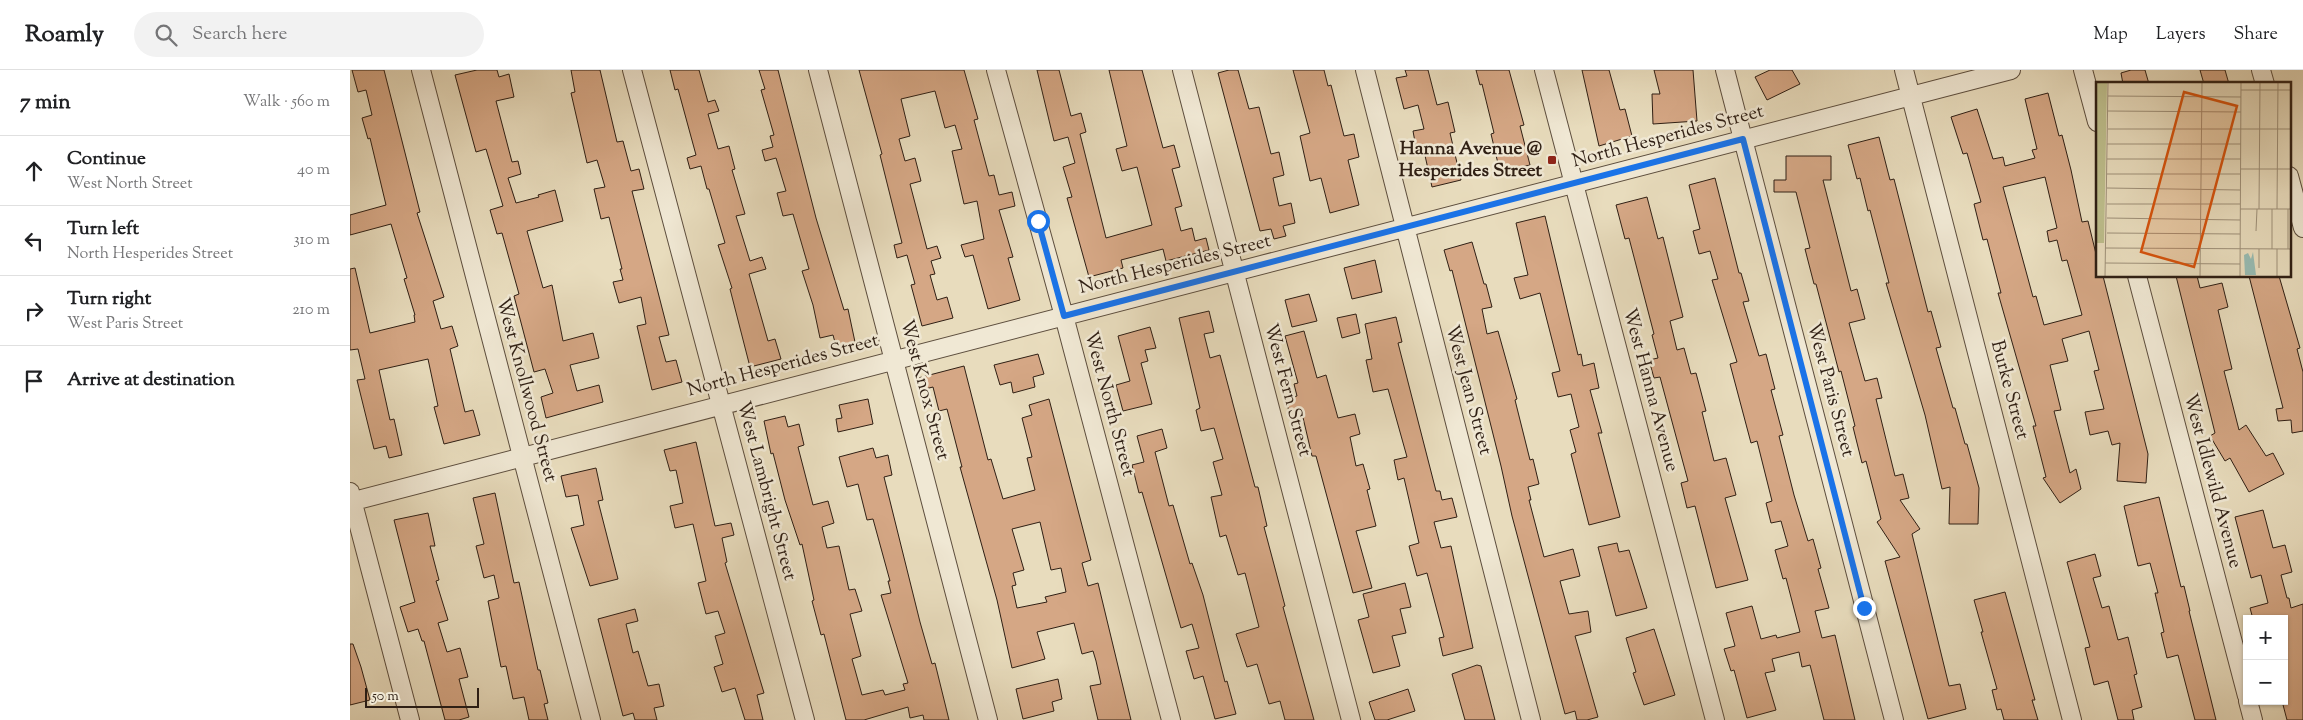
<!DOCTYPE html>
<meta charset="utf-8">
<style>
:root{--surface:#fff;--page:#f2f2f2;--text:#202124;--muted:#757577;--line:#e0e0e0}
body{margin:0;font-family:"Sorts Mill Goudy",serif;background:var(--page);color:var(--text)}
.controls{position:absolute;right:15px;bottom:15px;display:grid;overflow:hidden;border-radius:0px;box-shadow:0 1px 4px #0004}
.controls button{width:45px;height:45px;display:grid;place-items:center;padding:0;border:0;border-bottom:1px solid var(--line);background:var(--surface);color:var(--text);font:25px sans-serif}
.scale{position:absolute;left:15px;bottom:12px;width:114px;box-sizing:border-box;padding-left:5px;border:2px solid #2f1f14;border-top:0;font-size:14px;line-height:18px;white-space:nowrap;color:#2f1f14;-webkit-text-stroke:4px #f0e8d4;paint-order:stroke}
.stop{position:absolute;width:15px;height:15px;margin:-11px;border:4px solid #1a73e8;border-radius:50%;background:#fff}
.stop.end{background:#1a73e8;border-color:#fff;box-shadow:0 1px 5px #0008}
.list{margin:0;padding:0;list-style:none}
h2{display:flex;justify-content:space-between;align-items:center;height:65px;margin:0;padding:0 20px;font-size:21px}
h2 small{font-size:16px;font-weight:400;color:var(--muted)}
.list li{display:grid;grid-template-columns:32px 1fr auto;gap:15px;align-items:center;box-sizing:border-box;height:70px;padding:0 20px;border-top:1px solid var(--line)}
.list b{display:block;font-size:19px;white-space:nowrap}
.list p{margin:0;font-size:16px;white-space:nowrap;color:var(--muted)}
.list em{font-size:16px;font-style:normal;color:var(--muted)}
.icon{flex:none;width:28px;height:28px;fill:none;stroke:currentColor;stroke-width:2;stroke-linecap:round;stroke-linejoin:round}
.map{position:relative;flex:none;width:1953px;height:650px;overflow:hidden}
header{display:flex;align-items:center;gap:30px;box-sizing:border-box;height:70px;padding:0 25px;background:var(--surface);border-bottom:1px solid var(--line)}
header strong{font-size:24px}
nav{display:flex;gap:28px;margin-inline-start:auto;font-size:18px}
.search{width:350px;height:45px;background:var(--page);display:flex;align-items:center;gap:12px;box-sizing:border-box;padding:0 18px;border-radius:28px;color:var(--muted);font-size:19px}
main{display:flex}
aside{flex:1;background:var(--surface)}
.map>svg:first-child{display:block}
.building{fill:#d5a785;stroke:#2f1f14;fill-rule:evenodd}
.lines{fill:none;stroke-linecap:round;stroke-linejoin:round}
.minor-casing{stroke:#5d4e3e;stroke-width:20}
.minor{stroke:#f0e8d4;stroke-width:18}
.route{stroke:#1a73e8;stroke-width:6}
.poi-dot{fill:#8f2418;stroke:#f0e8d4;stroke-width:2}
.labels{text-anchor:middle;dominant-baseline:central;stroke-width:5;stroke-linejoin:round;paint-order:stroke}
.street-label{font-size:19px;fill:#2f1f14;stroke:#f0e8d4}
.poi-label{font-size:19px;font-weight:bold;fill:#2f1f14;stroke:#f0e8d4;text-anchor:end}
.inset-road{fill:none;stroke:#9e9079;stroke-width:1}
.view{fill:#d6530d;fill-opacity:0.15;stroke:#d6530d;stroke-width:2.5}
.inset-edge{fill:none;stroke:#2f1f14;stroke-width:2.5}
</style>
<header>
<strong>Roamly</strong>
<div class="search"><svg class="icon" aria-label="search" viewBox="0 0 24 24"><circle cx="10" cy="10" r="6"/><path d="M15 15l6 6"/></svg>Search here</div>
<nav><a>Map</a><a>Layers</a><a>Share</a></nav>
</header>
<main>
<aside>
<h2>7 min<small>Walk · 560 m</small></h2>
<ul class="list">
<li><svg class="icon" aria-label="ahead" viewBox="0 0 24 24"><path d="M12 20V5M6 11l6-6 6 6"/></svg><div><b>Continue</b><p>West North Street</p></div><em>40 m</em></li>
<li><svg class="icon" aria-label="left" viewBox="0 0 24 24"><path d="M17 20v-9H6M10 6l-5 5 5 5"/></svg><div><b>Turn left</b><p>North Hesperides Street</p></div><em>310 m</em></li>
<li><svg class="icon" aria-label="right" viewBox="0 0 24 24"><path d="M7 20v-9h11M14 6l5 5-5 5"/></svg><div><b>Turn right</b><p>West Paris Street</p></div><em>210 m</em></li>
<li><svg class="icon" aria-label="arrive" viewBox="0 0 24 24"><path d="M6 21V4h12l-3 4 3 4H6"/></svg><div><b>Arrive at destination</b></div></li>
</ul>
</aside>
<div class="map">
<svg width="1953" height="650" viewBox="0 0 1953 650">
<rect width="100%" height="100%" fill="#e8dcbd"/>
<filter id="stains"><feTurbulence type="fractalNoise" baseFrequency=".004" numOctaves="4"/><feColorMatrix values="0 0 0 0 .2 0 0 0 0 .09 0 0 0 0 .02 0 0 0 .5 -.17"/></filter>
<radialGradient id="worn" r=".72"><stop offset=".6" stop-color="#630" stop-opacity="0"/><stop offset="1" stop-color="#630" stop-opacity=".3"/></radialGradient>
<!-- building -->
<path class="building" d="M 2,0 L 34,0 L 70,142 L 67,143 L 94,227 L 83,231 L 91,259 L 102,256 L 108,276 L 100,279 L 115,342 L 123,340 L 130,365 L 94,374 L 84,337 L 88,336 L 78,289 L 29,300 L 40,350 L 44,349 L 52,385 L 39,388 L 36,376 L 24,379 L 7,310 L 15,309 L 8,279 L 0,280 L 0,199 L 5,198 L 20,263 L 65,252 L 64,245 L 65,245 L 54,209 L 57,208 L 41,154 L 0,165 L 0,145 L 36,135 L 20,68 L 18,69 L 12,48 L 22,45 L 16,20 L 8,22 Z
M 127,0 L 147,0 L 149,7 L 159,4 L 164,27 L 146,31 L 162,92 L 168,91 L 171,104 L 158,108 L 166,133 L 189,127 L 188,125 L 205,120 L 213,151 L 177,161 L 193,218 L 202,215 L 213,271 L 243,263 L 249,288 L 220,295 L 227,321 L 249,315 L 253,332 L 196,348 L 191,327 L 203,323 L 195,299 L 184,302 L 164,226 L 169,224 L 152,163 L 147,164 L 140,140 L 153,136 L 136,79 L 126,82 L 105,5 Z
M 221,0 L 250,0 L 267,72 L 273,71 L 281,101 L 289,99 L 294,119 L 282,121 L 319,265 L 309,267 L 316,292 L 326,290 L 332,312 L 302,320 L 287,256 L 296,254 L 291,227 L 269,233 L 263,212 L 273,210 L 270,199 L 272,199 L 259,147 L 251,149 L 244,119 L 255,117 L 247,90 L 237,93 L 221,23 L 225,22 Z
M 320,0 L 349,0 L 358,32 L 365,30 L 369,41 L 358,44 L 368,79 L 379,76 L 385,99 L 382,100 L 395,144 L 386,146 L 400,191 L 412,187 L 416,199 L 399,204 L 418,271 L 425,269 L 431,289 L 400,297 L 380,219 L 382,218 L 368,175 L 375,173 L 359,119 L 357,119 L 351,96 L 340,99 L 337,88 L 346,85 L 328,19 L 325,20 Z
M 409,0 L 428,0 L 466,148 L 494,240 L 498,239 L 505,272 L 486,276 L 483,265 L 470,268 L 463,235 L 452,201 L 459,199 L 443,144 L 433,146 L 427,123 L 436,121 L 426,88 L 415,91 L 412,80 L 423,77 L 420,66 L 424,65 L 411,20 L 415,19 Z
M 509,0 L 614,0 L 628,49 L 624,50 L 639,106 L 644,105 L 649,125 L 662,122 L 665,136 L 649,140 L 663,187 L 658,188 L 670,230 L 638,239 L 623,185 L 615,187 L 611,175 L 634,169 L 627,131 L 614,134 L 602,81 L 612,79 L 605,55 L 595,58 L 585,21 L 551,29 L 560,66 L 549,69 L 555,91 L 565,88 L 571,111 L 560,114 L 577,179 L 587,176 L 591,188 L 581,191 L 585,204 L 580,205 L 587,230 L 597,227 L 603,248 L 572,256 L 561,215 L 565,214 L 557,185 L 547,188 L 544,175 L 552,173 L 530,85 L 532,84 Z
M 687,0 L 709,0 L 721,46 L 731,43 L 736,62 L 730,64 L 756,168 L 802,155 L 787,97 L 772,101 L 766,79 L 777,76 L 759,0 L 792,0 L 813,78 L 824,75 L 830,97 L 822,99 L 832,136 L 825,138 L 831,161 L 842,158 L 845,171 L 856,168 L 859,180 L 816,191 L 813,179 L 771,190 L 773,198 L 739,207 L 717,128 L 722,127 L 713,97 L 725,93 L 718,67 L 704,71 Z
M 879,0 L 888,0 L 899,39 L 909,37 L 921,84 L 929,82 L 934,105 L 923,108 L 929,136 L 941,133 L 945,153 L 933,156 L 936,166 L 924,169 L 921,159 L 910,161 L 868,3 Z
M 943,0 L 974,0 L 978,16 L 981,15 L 994,66 L 1004,64 L 1009,87 L 998,90 L 1009,135 L 980,143 L 971,108 L 960,111 L 950,66 L 960,63 Z
M 1055,0 L 1078,0 L 1087,35 L 1098,32 L 1105,62 L 1100,63 L 1111,110 L 1082,117 L 1074,81 L 1067,83 L 1063,61 L 1074,59 L 1068,35 L 1054,39 L 1046,8 L 1057,6 Z
M 1126,0 L 1159,0 L 1174,55 L 1170,56 L 1180,95 L 1150,102 L 1141,64 L 1144,63 L 1132,14 L 1130,15 Z
M 1232,0 L 1259,0 L 1270,40 L 1275,39 L 1282,66 L 1249,76 Z
M 1304,0 L 1343,0 L 1347,51 L 1303,54 L 1302,24 L 1310,24 Z
M 1420,0 L 1442,0 L 1450,14 L 1417,30 L 1405,7 Z
M 1781,0 L 1795,0 L 1799,14 L 1773,14 L 1771,3 Z
M 1850,0 L 1875,0 L 1879,14 L 1854,14 Z
M 1698,23 L 1709,66 L 1712,65 L 1721,100 L 1732,152 L 1738,151 L 1747,188 L 1747,206 L 1753,206 L 1798,384 L 1796,413 L 1767,411 L 1770,373 L 1762,375 L 1758,361 L 1740,365 L 1735,342 L 1754,339 L 1744,301 L 1749,300 L 1739,261 L 1712,269 L 1718,291 L 1700,295 L 1711,340 L 1704,341 L 1720,403 L 1726,399 L 1731,419 L 1710,433 L 1693,408 L 1696,407 L 1683,356 L 1686,356 L 1648,223 L 1651,223 L 1637,169 L 1633,170 L 1624,134 L 1631,132 L 1617,83 L 1613,84 L 1601,47 L 1627,39 L 1643,89 L 1653,87 L 1655,96 L 1685,88 L 1682,80 L 1687,79 L 1675,29 ZM 1695,107 L 1707,158 L 1697,161 L 1699,172 L 1707,170 L 1712,191 L 1717,190 L 1732,245 L 1694,255 L 1686,226 L 1683,227 L 1653,117 Z
M 1529,67 L 1540,110 L 1544,109 L 1578,242 L 1581,241 L 1591,277 L 1586,278 L 1603,338 L 1605,338 L 1615,374 L 1617,374 L 1629,418 L 1628,454 L 1599,454 L 1600,417 L 1592,419 L 1575,345 L 1536,213 L 1539,213 L 1520,140 L 1518,141 L 1510,108 L 1507,109 L 1498,75 Z
M 1436,86 L 1481,86 L 1481,110 L 1473,110 L 1501,221 L 1507,219 L 1515,249 L 1499,253 L 1515,311 L 1527,308 L 1532,328 L 1526,329 L 1545,406 L 1553,404 L 1559,428 L 1550,430 L 1570,459 L 1562,464 L 1599,616 L 1610,614 L 1616,639 L 1578,649 L 1535,491 L 1550,487 L 1527,452 L 1531,449 L 1516,391 L 1512,393 L 1503,357 L 1505,356 L 1491,301 L 1489,302 L 1466,214 L 1464,214 L 1455,179 L 1460,178 L 1446,122 L 1424,122 L 1424,110 L 1436,110 Z
M 1365,108 L 1389,203 L 1391,203 L 1399,231 L 1393,232 L 1409,286 L 1416,284 L 1425,319 L 1421,320 L 1433,365 L 1429,366 L 1444,425 L 1458,471 L 1463,469 L 1471,498 L 1468,499 L 1479,538 L 1465,541 L 1472,568 L 1485,565 L 1505,650 L 1474,650 L 1460,595 L 1452,597 L 1449,582 L 1422,589 L 1425,601 L 1415,603 L 1426,640 L 1397,648 L 1384,600 L 1381,601 L 1374,579 L 1385,576 L 1376,543 L 1402,536 L 1411,569 L 1426,565 L 1427,568 L 1450,562 L 1436,508 L 1433,509 L 1425,480 L 1438,476 L 1431,451 L 1421,453 L 1416,433 L 1422,431 L 1407,371 L 1401,373 L 1380,294 L 1387,292 L 1362,210 L 1368,209 L 1360,181 L 1349,184 L 1343,161 L 1350,159 L 1339,115 Z
M 1297,127 L 1308,169 L 1313,167 L 1333,247 L 1320,251 L 1327,280 L 1334,278 L 1341,304 L 1346,303 L 1356,341 L 1352,342 L 1364,391 L 1376,388 L 1386,425 L 1375,428 L 1398,510 L 1366,518 L 1345,436 L 1337,438 L 1331,413 L 1338,411 L 1310,307 L 1304,308 L 1299,290 L 1308,288 L 1302,265 L 1304,264 L 1279,168 L 1275,169 L 1266,135 Z
M 1195,146 L 1228,285 L 1231,284 L 1233,296 L 1244,293 L 1249,318 L 1240,320 L 1252,363 L 1248,363 L 1270,447 L 1239,455 L 1221,384 L 1226,382 L 1220,360 L 1229,357 L 1221,324 L 1208,327 L 1202,303 L 1210,301 L 1190,223 L 1170,229 L 1164,208 L 1178,205 L 1166,153 Z
M 1122,172 L 1134,214 L 1136,214 L 1142,237 L 1132,239 L 1137,264 L 1148,261 L 1167,329 L 1165,330 L 1180,390 L 1183,389 L 1189,414 L 1178,417 L 1181,430 L 1179,430 L 1194,487 L 1223,479 L 1230,506 L 1210,511 L 1219,544 L 1238,541 L 1241,562 L 1225,566 L 1248,647 L 1237,650 L 1227,650 L 1225,641 L 1215,644 L 1162,446 L 1151,396 L 1102,200 L 1100,201 L 1094,180 Z
M 1025,190 L 1032,222 L 1002,229 L 994,198 Z
M 1826,206 L 1847,206 L 1850,218 L 1872,213 L 1878,237 L 1868,240 L 1882,299 L 1874,301 L 1889,360 L 1896,355 L 1916,386 L 1923,383 L 1934,404 L 1899,422 L 1880,388 L 1875,391 L 1860,366 L 1865,363 Z
M 1899,206 L 1929,206 L 1950,278 L 1947,279 L 1953,302 L 1953,361 L 1942,363 L 1941,350 L 1928,351 L 1926,339 L 1933,338 Z
M 959,224 L 967,251 L 942,257 L 935,230 Z
M 859,241 L 864,262 L 854,264 L 860,288 L 870,285 L 905,417 L 908,417 L 917,456 L 914,457 L 935,536 L 933,537 L 964,650 L 935,650 L 930,631 L 919,634 L 907,594 L 897,597 L 886,564 L 909,557 L 895,503 L 888,505 L 876,465 L 870,467 L 861,427 L 872,425 L 863,392 L 873,389 L 864,358 L 851,361 L 846,340 L 850,338 L 829,248 Z
M 1006,244 L 1010,263 L 992,268 L 987,248 Z
M 1046,247 L 1052,272 L 1048,273 L 1086,421 L 1090,421 L 1092,430 L 1102,428 L 1107,447 L 1084,452 L 1091,478 L 1101,476 L 1123,578 L 1093,586 L 1089,568 L 1094,567 L 1077,503 L 1067,506 L 1059,476 L 1069,473 L 1054,408 L 1048,410 L 1044,390 L 1057,387 L 1038,319 L 1023,322 L 1016,290 L 1022,289 L 1015,254 Z
M 800,257 L 806,278 L 795,280 L 798,291 L 791,293 L 802,334 L 773,341 L 766,315 L 780,311 L 768,266 Z
M 954,261 L 967,308 L 976,305 L 988,348 L 1005,344 L 1010,364 L 1000,367 L 1006,396 L 1013,394 L 1020,419 L 1017,420 L 1026,456 L 1006,461 L 1022,518 L 1003,523 L 966,386 L 962,386 L 951,339 L 939,342 L 936,329 L 947,326 L 944,314 L 948,313 L 935,266 Z
M 688,284 L 694,304 L 683,307 L 685,317 L 663,323 L 661,312 L 650,315 L 644,295 Z
M 614,296 L 638,390 L 641,389 L 653,429 L 685,420 L 677,388 L 682,387 L 672,348 L 682,345 L 679,335 L 699,329 L 741,490 L 732,493 L 738,516 L 748,513 L 781,650 L 748,650 L 740,616 L 751,614 L 746,591 L 743,581 L 732,584 L 724,553 L 687,562 L 695,589 L 662,598 L 647,530 L 610,397 L 612,397 L 597,339 L 589,341 L 583,317 L 571,320 L 568,308 ZM 690,452 L 701,500 L 711,498 L 716,522 L 695,527 L 697,532 L 667,538 L 662,516 L 666,515 L 663,503 L 674,500 L 662,459 Z
M 518,329 L 523,354 L 488,362 L 486,349 L 492,348 L 489,335 Z
M 435,346 L 438,357 L 449,354 L 454,375 L 448,377 L 463,435 L 478,431 L 484,453 L 472,457 L 477,478 L 489,476 L 499,520 L 505,519 L 512,541 L 500,544 L 511,586 L 502,589 L 512,625 L 533,620 L 535,625 L 555,620 L 553,614 L 558,613 L 531,525 L 541,523 L 538,511 L 540,511 L 523,449 L 517,450 L 508,414 L 497,417 L 489,387 L 523,378 L 526,388 L 538,385 L 542,405 L 534,407 L 570,552 L 582,594 L 585,593 L 599,650 L 574,650 L 573,645 L 560,648 L 558,637 L 514,650 L 496,650 L 474,564 L 471,565 L 462,531 L 464,530 L 452,474 L 450,475 L 435,430 L 423,383 L 421,384 L 414,351 Z
M 812,359 L 817,378 L 805,382 L 819,436 L 823,435 L 840,494 L 842,493 L 853,525 L 875,612 L 877,611 L 886,644 L 865,649 L 853,606 L 844,609 L 836,581 L 849,578 L 842,554 L 831,558 L 792,422 L 789,423 L 782,395 L 794,392 L 787,366 Z
M 346,372 L 365,456 L 381,453 L 384,465 L 372,468 L 377,492 L 375,493 L 414,623 L 407,625 L 413,650 L 395,650 L 385,618 L 372,622 L 364,597 L 373,594 L 365,566 L 375,563 L 368,541 L 356,544 L 348,513 L 356,511 L 343,454 L 325,458 L 320,436 L 333,433 L 326,400 L 320,401 L 314,380 Z
M 246,398 L 253,430 L 248,431 L 268,509 L 240,516 L 221,458 L 234,455 L 228,425 L 216,427 L 211,406 Z
M 145,423 L 164,513 L 169,512 L 188,600 L 190,600 L 198,633 L 194,634 L 198,650 L 179,650 L 174,627 L 163,629 L 156,596 L 151,597 L 138,531 L 149,528 L 144,505 L 134,508 L 126,476 L 134,474 L 123,428 Z
M 1809,427 L 1831,517 L 1834,516 L 1840,541 L 1839,541 L 1866,650 L 1845,650 L 1828,585 L 1817,588 L 1811,563 L 1814,562 L 1805,523 L 1808,523 L 1800,493 L 1788,496 L 1783,475 L 1774,436 Z
M 1913,440 L 1923,478 L 1935,475 L 1942,502 L 1931,505 L 1937,528 L 1939,528 L 1941,538 L 1953,534 L 1953,650 L 1937,650 L 1932,631 L 1934,631 L 1934,549 L 1903,549 L 1900,538 L 1918,533 L 1911,505 L 1901,508 L 1885,447 Z
M 78,443 L 85,476 L 80,476 L 89,510 L 86,511 L 98,550 L 88,553 L 97,582 L 110,578 L 118,607 L 109,609 L 119,647 L 109,650 L 95,650 L 74,571 L 72,571 L 68,559 L 58,562 L 50,537 L 65,532 L 44,450 Z
M 1267,473 L 1269,482 L 1279,480 L 1297,538 L 1266,546 L 1248,477 Z
M 1745,484 L 1751,506 L 1743,508 L 1752,538 L 1759,536 L 1768,570 L 1778,567 L 1787,604 L 1784,605 L 1792,637 L 1782,640 L 1784,650 L 1768,650 L 1758,611 L 1744,615 L 1735,578 L 1740,577 L 1717,492 Z
M 1055,513 L 1061,537 L 1050,539 L 1056,563 L 1042,566 L 1050,596 L 1023,603 L 1008,550 L 1019,547 L 1013,524 Z
M 1655,522 L 1685,630 L 1682,630 L 1688,650 L 1654,650 L 1651,639 L 1647,640 L 1642,620 L 1647,619 L 1631,562 L 1633,562 L 1624,530 Z
M 285,539 L 288,551 L 276,554 L 283,583 L 288,581 L 298,616 L 309,614 L 314,636 L 304,638 L 307,650 L 285,650 L 283,643 L 273,646 L 248,549 Z
M 1304,559 L 1325,625 L 1294,635 L 1283,603 L 1286,602 L 1276,568 Z
M 0,574 L 3,574 L 11,597 L 20,630 L 0,635 Z
M 1127,595 L 1131,596 L 1145,650 L 1115,650 L 1102,604 Z
M 708,609 L 712,629 L 702,632 L 704,641 L 673,649 L 666,619 Z
M 1058,619 L 1065,641 L 1037,650 L 1025,650 L 1019,632 Z"/>
<g class="lines">
<defs>
<path id="minor" d="M 71,0 L 241,650
M 282,0 L 455,650
M 468,0 L 638,650
M 646,0 L 714,246 L 821,650
M 832,0 L 1001,650
M 1015,0 L 1181,650
M 1194,0 L 1365,650
M 1375,0 L 1544,650
M 1554,0 L 1722,650
M 1733,0 L 1747,52
M 1911,0 L 1915,14
M 1939,106 L 1953,158
M 1787,206 L 1897,626
M 0,422 L 60,650
M 0,432 L 1661,0
M 1898,631 L 1903,650"/>
</defs>
<!-- minor casing -->
<use href="#minor" class="minor-casing"/>
<!-- minor -->
<use href="#minor" class="minor"/>
</g>
<g class="lines">
<!-- route -->
<path class="route" d="M 688,151 L 714,246 L 1393,69 L 1514,538"/>
</g>
<!-- markers -->
<rect class="poi-dot" x="1197" y="85" width="10" height="10" rx="2.5"/>
<g class="labels">
<!-- street labels -->
<g class="street-label">
<text transform="translate(1318 67) rotate(-15)">North Hesperides Street</text>
<text transform="translate(825 195) rotate(-14)">North Hesperides Street</text>
<text transform="translate(433 296) rotate(-15)">North Hesperides Street</text>
<text transform="translate(176 320) rotate(75)">West Knollwood Street</text>
<text transform="translate(574 320) rotate(75)">West Knox Street</text>
<text transform="translate(937 320) rotate(75)">West Fern Street</text>
<text transform="translate(1118 320) rotate(75)">West Jean Street</text>
<text transform="translate(1300 320) rotate(75)">West Hanna Avenue</text>
<text transform="translate(1480 320) rotate(75)">West Paris Street</text>
<text transform="translate(1659 320) rotate(75)">Burke Street</text>
<text transform="translate(759 334) rotate(75)">West North Street</text>
<text transform="translate(1862 411) rotate(75)">West Idlewild Avenue</text>
<text transform="translate(416 421) rotate(75)">West Lambright Street</text>
</g>
<!-- poi labels -->
<g class="poi-label">
<text x="1192" y="79">Hanna Avenue @<tspan x="1192" dy="22">Hesperides Street</tspan></text>
</g>
</g>
<!-- overview -->
<g transform="translate(1746 12)">
<rect width="195" height="195" fill="#e8dcbd"/>
<path d="M 0,0 L 11,0 L 8,161 L 0,161 Z" fill="#bdbe8c"/>
<path d="M 157,170 L 160,193 L 149,193 L 148,173 L 152,171 L 155,177 Z" fill="#97bbb2"/>
<path class="inset-road" d="M 145,8 L 195,8M 12,14 L 145,15M 12,29 L 145,30M 12,47 L 195,47M 11,62 L 145,62M 11,77 L 145,77M 145,87 L 195,87M 11,92 L 145,92M 11,106 L 144,108M 11,122 L 144,122M 144,127 L 195,127M 163,127 L 164,0M 181,127 L 182,0M 11,136 L 144,138M 160,149 L 161,127M 11,151 L 144,152M 9,166 L 195,167M 163,167 L 163,186M 176,167 L 176,127M 192,167 L 192,127M 9,181 L 144,182M 9,195 L 12,0M 104,195 L 106,0M 144,195 L 145,0M 181,195 L 181,167"/>
<path class="view" d="M 88,10 L 141,24 L 98,185 L 45,170 Z"/>
<rect width="195" height="195" class="inset-edge"/>
</g>
<rect width="100%" height="100%" filter="url(#stains)"/>
<rect width="100%" height="100%" fill="url(#worn)"/>
</svg>
<div class="controls">
<button>+</button>
<button>−</button>
</div>
<div class="scale">50 m</div>
<div class="stop" style="left:688px;top:151px"></div>
<div class="stop end" style="left:1514px;top:538px"></div>
</div>
</main>
